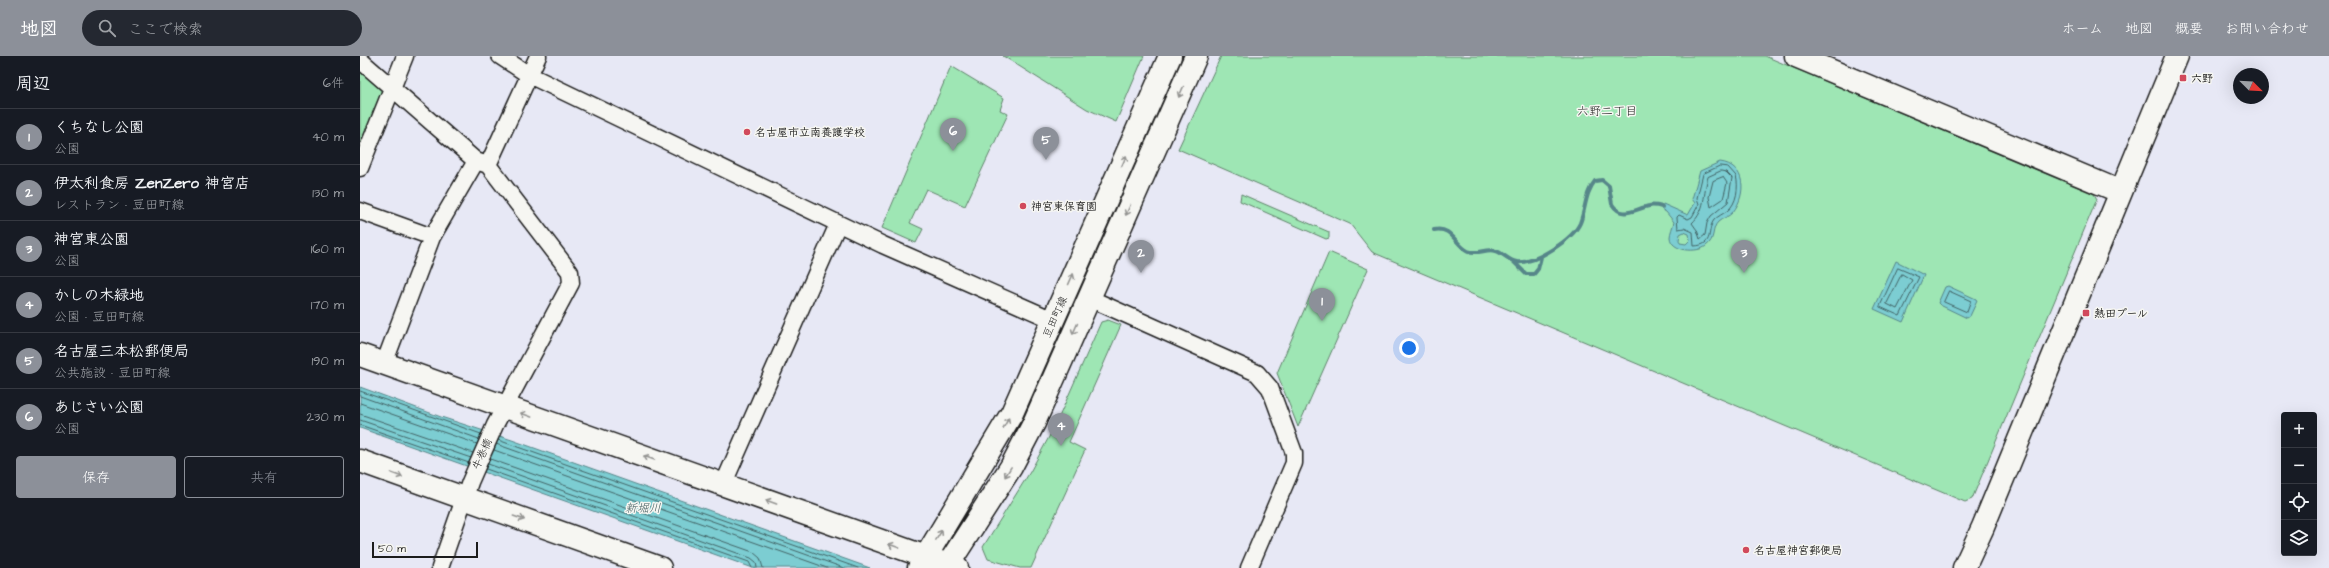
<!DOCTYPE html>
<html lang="ja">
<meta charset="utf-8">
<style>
:root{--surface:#171b24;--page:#242831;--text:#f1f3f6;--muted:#9ea1a6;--line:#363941;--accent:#8c9099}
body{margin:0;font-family:"Architects Daughter","Klee One",sans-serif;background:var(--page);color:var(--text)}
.controls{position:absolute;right:12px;bottom:12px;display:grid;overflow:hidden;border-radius:4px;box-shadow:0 4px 16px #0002}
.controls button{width:36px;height:36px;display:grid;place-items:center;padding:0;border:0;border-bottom:1px solid var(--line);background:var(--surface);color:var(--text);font:20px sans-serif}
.compass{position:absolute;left:1873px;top:12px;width:36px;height:36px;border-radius:50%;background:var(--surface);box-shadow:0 4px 16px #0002;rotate:114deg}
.scale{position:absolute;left:12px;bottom:10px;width:106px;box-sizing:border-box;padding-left:4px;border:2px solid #1c1c1c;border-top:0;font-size:11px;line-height:14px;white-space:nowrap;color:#1c1c1c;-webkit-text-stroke:3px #f6f6f2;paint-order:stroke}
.you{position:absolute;left:1049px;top:292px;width:14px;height:14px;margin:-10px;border:3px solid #fff;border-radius:50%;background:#1a73e8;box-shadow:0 0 0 6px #1a73e833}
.badge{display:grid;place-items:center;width:26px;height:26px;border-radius:50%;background:var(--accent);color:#fff;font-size:13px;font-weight:700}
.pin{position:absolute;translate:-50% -33px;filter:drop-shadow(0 1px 2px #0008)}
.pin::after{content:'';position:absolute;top:21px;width:14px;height:12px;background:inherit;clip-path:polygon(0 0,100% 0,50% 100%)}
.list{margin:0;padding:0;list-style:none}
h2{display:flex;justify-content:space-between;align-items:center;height:52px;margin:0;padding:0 16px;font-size:17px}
h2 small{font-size:13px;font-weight:400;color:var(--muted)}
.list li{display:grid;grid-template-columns:26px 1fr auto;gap:12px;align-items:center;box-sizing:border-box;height:56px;padding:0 16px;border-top:1px solid var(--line)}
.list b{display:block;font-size:15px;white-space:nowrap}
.list p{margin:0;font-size:13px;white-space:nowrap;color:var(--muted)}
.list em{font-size:13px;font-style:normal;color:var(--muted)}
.actions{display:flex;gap:8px;padding:12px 16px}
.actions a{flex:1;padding:9px 0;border:1px solid var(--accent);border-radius:4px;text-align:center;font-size:14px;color:var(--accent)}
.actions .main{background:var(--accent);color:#fff}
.icon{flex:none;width:22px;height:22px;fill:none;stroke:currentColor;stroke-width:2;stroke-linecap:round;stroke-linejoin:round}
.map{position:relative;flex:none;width:1969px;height:512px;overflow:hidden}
header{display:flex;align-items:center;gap:24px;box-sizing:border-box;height:56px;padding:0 20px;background:var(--accent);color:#fff}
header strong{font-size:19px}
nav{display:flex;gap:22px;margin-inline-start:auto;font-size:14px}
.search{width:280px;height:36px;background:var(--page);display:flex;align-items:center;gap:10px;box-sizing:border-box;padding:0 14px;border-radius:22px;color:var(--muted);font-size:15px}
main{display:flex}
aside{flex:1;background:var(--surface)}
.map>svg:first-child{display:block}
.green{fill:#9ee6b4;stroke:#5d8168}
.water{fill:#7ccdd2;stroke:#568689;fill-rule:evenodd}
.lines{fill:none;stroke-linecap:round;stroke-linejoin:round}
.shore{stroke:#426365;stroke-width:1}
.stream{stroke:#568689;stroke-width:4}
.street-casing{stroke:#1c1c1c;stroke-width:19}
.secondary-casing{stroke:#1c1c1c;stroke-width:25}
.street{stroke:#f6f6f2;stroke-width:16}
.secondary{stroke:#f6f6f2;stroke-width:22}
.oneway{stroke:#949492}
.poi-dot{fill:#d1495b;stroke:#f6f6f2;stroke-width:1.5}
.labels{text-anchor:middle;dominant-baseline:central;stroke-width:3;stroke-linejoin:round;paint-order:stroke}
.poi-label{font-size:11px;font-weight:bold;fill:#1c1c1c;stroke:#f6f6f2;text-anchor:start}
.street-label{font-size:11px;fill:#1c1c1c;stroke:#f6f6f2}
.neighbourhood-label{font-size:12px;fill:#1c1c1c;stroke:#f6f6f2}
.water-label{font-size:12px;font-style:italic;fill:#3e5a5c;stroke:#f6f6f2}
</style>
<header>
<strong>地図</strong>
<div class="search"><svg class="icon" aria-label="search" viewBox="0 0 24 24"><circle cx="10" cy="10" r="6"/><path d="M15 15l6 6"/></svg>ここで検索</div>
<nav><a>ホーム</a><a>地図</a><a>概要</a><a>お問い合わせ</a></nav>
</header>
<main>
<aside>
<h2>周辺<small>6件</small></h2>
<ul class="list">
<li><span class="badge">1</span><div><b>くちなし公園</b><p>公園</p></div><em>40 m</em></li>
<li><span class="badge">2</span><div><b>伊太利食房 ZenZero 神宮店</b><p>レストラン · 豆田町線</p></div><em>130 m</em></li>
<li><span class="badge">3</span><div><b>神宮東公園</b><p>公園</p></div><em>160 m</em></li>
<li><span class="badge">4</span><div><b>かしの木緑地</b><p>公園 · 豆田町線</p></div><em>170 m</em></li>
<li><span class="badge">5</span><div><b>名古屋三本松郵便局</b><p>公共施設 · 豆田町線</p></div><em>190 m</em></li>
<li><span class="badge">6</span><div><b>あじさい公園</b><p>公園</p></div><em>230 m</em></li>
</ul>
<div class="actions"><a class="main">保存</a><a>共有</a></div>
</aside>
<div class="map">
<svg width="1969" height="512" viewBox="0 0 1969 512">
<rect width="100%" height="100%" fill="#e7e8f5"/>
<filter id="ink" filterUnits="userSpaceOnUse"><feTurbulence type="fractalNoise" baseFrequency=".025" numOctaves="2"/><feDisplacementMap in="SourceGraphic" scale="8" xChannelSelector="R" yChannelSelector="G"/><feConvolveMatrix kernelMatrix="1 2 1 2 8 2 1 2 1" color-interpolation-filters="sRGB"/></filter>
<g filter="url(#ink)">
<!-- green -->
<path class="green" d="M 643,0 L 784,0 L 756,66 L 727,53 Z
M 861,0 L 1405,0 L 1734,138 L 1737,143 L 1612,443 L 1605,446 L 1012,196 L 990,168 L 818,93 Z
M 591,10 L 644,42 L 640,54 L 648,58 L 605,150 L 566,133 L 550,167 L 563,173 L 556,187 L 522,172 Z
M 0,13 L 22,32 L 23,36 L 0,94 Z
M 881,138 L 969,176 L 969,182 L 966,183 L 880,145 Z
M 969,196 L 1008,213 L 938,371 L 917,317 Z
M 748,264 L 761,269 L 709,386 L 725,394 L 671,512 L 660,512 L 628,503 L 623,491 L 670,416 L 695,370 L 741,266 Z"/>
<!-- water -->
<path class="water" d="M 1360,106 C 1386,109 1387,138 1373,156 C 1369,161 1362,162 1358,166 C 1351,173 1356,183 1346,190 C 1338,197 1311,196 1310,181 C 1310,177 1313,170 1314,166 L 1306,156 L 1301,153 L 1303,148 L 1328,159 L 1335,147 L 1332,143 L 1340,115 ZM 1324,176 L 1329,178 L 1330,184 L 1326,188 L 1320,187 L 1319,184 L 1320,178 Z
M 1536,205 L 1564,219 L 1543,266 L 1514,253 Z
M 1588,230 L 1616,243 L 1617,245 L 1610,260 L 1607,262 L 1580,249 L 1578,247 L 1585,231 Z
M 0,331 L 81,361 L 152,384 L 510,512 L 393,512 L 0,372 Z"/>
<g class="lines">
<!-- shore -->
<path class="shore" d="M 1360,110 L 1368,111 L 1376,120 C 1379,130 1377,148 1367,155 C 1363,158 1358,160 1354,164 C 1346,175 1355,189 1334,190 L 1333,176 L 1324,172 L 1318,173 L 1317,161 L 1319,159 L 1328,163 L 1332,161 L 1339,148 L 1337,142 L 1343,118 Z
M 1361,115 L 1366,116 L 1372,122 L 1368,146 L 1351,160 L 1347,167 L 1345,179 L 1340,183 L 1337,174 L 1332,167 C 1346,154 1343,138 1348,121 Z
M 1363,121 L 1367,127 L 1363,143 L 1351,151 L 1349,141 L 1353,125 Z
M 1538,212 L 1559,221 L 1540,260 L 1520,251 Z
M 1542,218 L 1552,224 L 1537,253 L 1527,248 Z
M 1589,235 L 1611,245 L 1607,256 L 1584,246 Z
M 0,335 L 121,378
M 0,340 L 119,383
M 0,347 L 117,388
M 0,358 L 113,397
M 0,364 L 111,402
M 0,369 L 109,407
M 138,384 L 498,512
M 136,388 L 484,512
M 134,394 L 467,512
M 130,403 L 393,496 L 400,502 L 403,512
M 128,408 L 391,502 L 396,506 L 397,512
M 126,413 L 389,506 L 392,512"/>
<!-- stream -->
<path class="stream" d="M 1074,174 C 1092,170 1095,189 1108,195 C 1118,199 1127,192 1136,195 C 1143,197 1149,205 1157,206 C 1175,208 1213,183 1220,167 C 1226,152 1225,137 1235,125 L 1242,124 L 1249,130 L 1252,148 C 1262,164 1275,153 1289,150 C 1293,149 1298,150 1302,151
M 1153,205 L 1166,218 L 1174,218 L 1178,213 L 1181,201"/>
<defs>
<path id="street" d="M 140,0 L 169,19 L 523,189 L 693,264
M 0,4 L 116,105 L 128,109 L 210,216 L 211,227 L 135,369 L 110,426 L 80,512
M 128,109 L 178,0
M 0,112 L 45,0
M 0,155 L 72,181
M 729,242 L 897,317 L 910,332 L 934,397 L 934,407 L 889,512
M 24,308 L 72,181 L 116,105
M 363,429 L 478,168"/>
<path id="secondary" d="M 1436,0 L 1761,136
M 0,299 L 597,512
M 0,405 L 300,512
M 559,512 L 652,357 L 810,0
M 586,512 L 651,411 L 674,367 L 836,0
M 1604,512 L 1623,471 L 1817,0"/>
</defs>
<!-- street casing -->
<use href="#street" class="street-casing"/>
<!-- secondary casing -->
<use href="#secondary" class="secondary-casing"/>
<!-- street -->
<use href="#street" class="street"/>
<!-- secondary -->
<use href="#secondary" class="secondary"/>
</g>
<!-- one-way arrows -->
<defs><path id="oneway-shaft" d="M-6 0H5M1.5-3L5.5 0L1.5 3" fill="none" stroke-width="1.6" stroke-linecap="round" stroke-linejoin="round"/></defs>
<g class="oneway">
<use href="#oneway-shaft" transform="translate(821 36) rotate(114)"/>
<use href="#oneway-shaft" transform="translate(764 105) rotate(-66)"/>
<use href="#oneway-shaft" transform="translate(768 154) rotate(114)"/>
<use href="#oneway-shaft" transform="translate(711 223) rotate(-66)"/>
<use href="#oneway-shaft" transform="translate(715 273) rotate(114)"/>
<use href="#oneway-shaft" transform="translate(166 359) rotate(-160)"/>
<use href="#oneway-shaft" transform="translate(646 367) rotate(-61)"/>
<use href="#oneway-shaft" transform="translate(289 402) rotate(-160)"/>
<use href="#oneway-shaft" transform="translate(648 416) rotate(122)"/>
<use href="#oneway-shaft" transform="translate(37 419) rotate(20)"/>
<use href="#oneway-shaft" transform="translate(411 446) rotate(-160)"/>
<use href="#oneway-shaft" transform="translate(159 462) rotate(19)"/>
<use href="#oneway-shaft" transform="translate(579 479) rotate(-58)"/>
<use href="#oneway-shaft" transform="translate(534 490) rotate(-160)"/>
</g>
</g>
<!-- markers -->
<g class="poi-dot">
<rect x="1819" y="18" width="8" height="8" rx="2"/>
<circle cx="387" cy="76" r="4"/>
<circle cx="663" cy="150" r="4"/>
<rect x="1722" y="253" width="8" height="8" rx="2"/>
<circle cx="1386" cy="494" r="4"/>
</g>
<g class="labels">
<!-- poi labels -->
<g class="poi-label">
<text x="1831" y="22">六野</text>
<text x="395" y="76">名古屋市立南養護学校</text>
<text x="671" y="150">神宮東保育園</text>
<text x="1734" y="257">熱田プール</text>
<text x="1394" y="494">名古屋神宮郵便局</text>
</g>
<!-- street labels -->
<g class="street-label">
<text transform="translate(695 261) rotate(-66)">豆田町線</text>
<text transform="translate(122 398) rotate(-66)">牛巻橋</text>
</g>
<!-- neighbourhood labels -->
<g class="neighbourhood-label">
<text x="1247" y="55">六野二丁目</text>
</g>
<!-- water labels -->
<g class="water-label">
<text x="283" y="452">新堀川</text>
</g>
</g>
</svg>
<div class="controls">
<button>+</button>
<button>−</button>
<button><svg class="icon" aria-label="locate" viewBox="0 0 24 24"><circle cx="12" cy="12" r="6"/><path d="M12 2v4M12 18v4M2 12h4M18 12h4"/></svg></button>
<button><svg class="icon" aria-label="layers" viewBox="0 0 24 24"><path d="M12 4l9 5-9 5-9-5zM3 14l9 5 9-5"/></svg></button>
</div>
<svg class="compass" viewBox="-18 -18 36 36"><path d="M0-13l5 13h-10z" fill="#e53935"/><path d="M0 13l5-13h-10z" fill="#9ea1a6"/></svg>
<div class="scale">50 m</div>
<div class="you"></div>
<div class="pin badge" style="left:962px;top:265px">1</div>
<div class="pin badge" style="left:781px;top:217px">2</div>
<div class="pin badge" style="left:1384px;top:217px">3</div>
<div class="pin badge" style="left:701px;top:390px">4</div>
<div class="pin badge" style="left:686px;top:104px">5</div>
<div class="pin badge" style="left:593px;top:95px">6</div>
</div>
</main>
